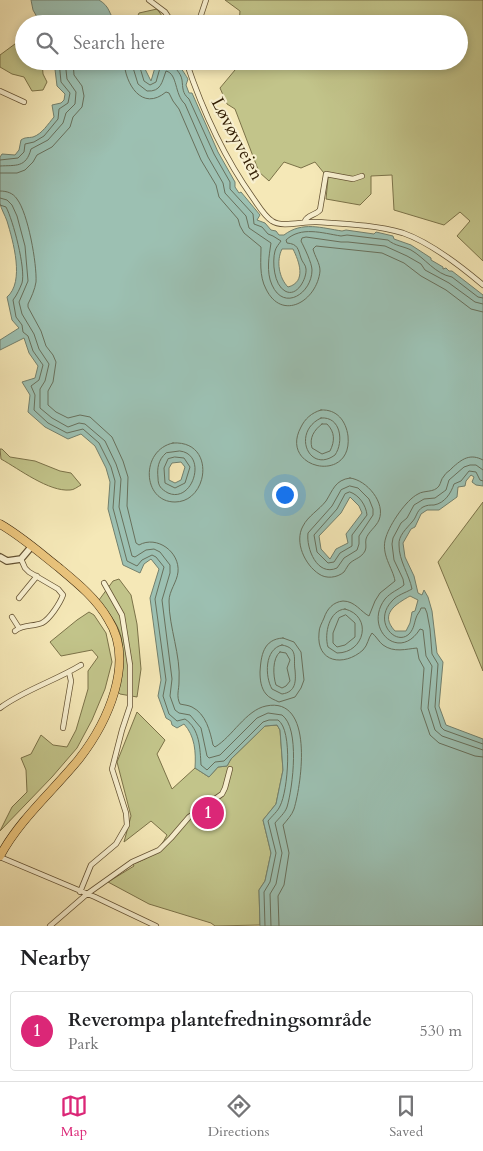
<!DOCTYPE html>
<meta charset="utf-8">
<style>
:root{--surface:#fff;--page:#f2f2f2;--text:#202124;--muted:#757577;--line:#e0e0e0;--accent:#db2777}
body{margin:0;font-family:Cardo,serif;background:var(--page);color:var(--text)}
.you{position:absolute;left:284px;top:494px;width:18px;height:18px;margin:-12px;border:4px solid #fff;border-radius:50%;background:#1a73e8;box-shadow:0 0 0 8px #1a73e833}
.badge{display:grid;place-items:center;width:32px;height:32px;border-radius:50%;background:var(--accent);color:#fff;font-size:16px;font-weight:700}
.pin{position:absolute;translate:-50% -50%;border:2px solid #fff;box-shadow:0 1px 5px #0006}
.list{margin:0;padding:0;list-style:none}
h2{display:flex;justify-content:space-between;align-items:center;height:65px;margin:0;padding:0 20px;font-size:21px}
h2 small{font-size:16px;font-weight:400;color:var(--muted)}
.list li{display:grid;grid-template-columns:32px 1fr auto;gap:15px;align-items:center;box-sizing:border-box;height:80px;margin:0 10px 10px;padding:0 10px;border:1px solid var(--line);border-radius:5px}
.list b{display:block;font-size:19px;white-space:nowrap}
.list p{margin:0;font-size:16px;white-space:nowrap;color:var(--muted)}
.list em{font-size:16px;font-style:normal;color:var(--muted)}
.icon{flex:none;width:28px;height:28px;fill:none;stroke:currentColor;stroke-width:2;stroke-linecap:round;stroke-linejoin:round}
.map{position:relative;flex:none;width:483px;height:926px;overflow:hidden}
.search{position:absolute;background:var(--surface);box-shadow:0 2px 8px #0003;left:15px;right:15px;top:15px;height:55px;display:flex;align-items:center;gap:12px;box-sizing:border-box;padding:0 18px;border-radius:28px;color:var(--muted);font-size:19px}
.sheet{height:155px;background:var(--surface)}
nav{display:flex;justify-content:space-around;align-items:center;box-sizing:border-box;height:70px;border-top:1px solid var(--line);background:var(--surface);font-size:14px;color:var(--muted)}
nav a{display:grid;justify-items:center;gap:2px}
nav .on{color:var(--accent)}
.map>svg:first-child{display:block}
.green{fill:#c2c48a;stroke:#7b7248}
.water{fill:#9cc0b2;stroke:#72806e;fill-rule:evenodd}
.lines{fill:none;stroke-linecap:round;stroke-linejoin:round}
.shore{stroke:#68705c;stroke-width:1}
.minor-casing{stroke:#645233;stroke-width:6}
.tertiary-casing{stroke:#645233;stroke-width:8}
.primary-casing{stroke:#342007;stroke-width:9}
.minor{stroke:#f8f0d0;stroke-width:4.5}
.tertiary{stroke:#f8f0d0;stroke-width:5.5}
.primary{stroke:#eac47c;stroke-width:8}
.labels{text-anchor:middle;dominant-baseline:central;stroke-width:4.5;stroke-linejoin:round;paint-order:stroke}
.street-label{font-size:18px;fill:#342007;stroke:#f8f0d0}
</style>
<div class="map">
<svg width="483" height="926" viewBox="0 0 483 926">
<rect width="100%" height="100%" fill="#f5e8b7"/>
<filter id="stains"><feTurbulence type="fractalNoise" baseFrequency=".004" numOctaves="4"/><feColorMatrix values="0 0 0 0 .2 0 0 0 0 .09 0 0 0 0 .02 0 0 0 .5 -.17"/></filter>
<radialGradient id="worn" r=".72"><stop offset=".6" stop-color="#630" stop-opacity="0"/><stop offset="1" stop-color="#630" stop-opacity=".3"/></radialGradient>
<!-- green -->
<path class="green" d="M 225,0 L 483,0 L 483,261 L 457,236 L 470,221 L 460,212 L 444,225 L 394,210 L 392,175 L 371,176 L 371,194 L 360,205 L 326,199 L 328,178 L 315,162 L 301,168 L 284,162 L 269,181 L 259,172 L 235,109 L 227,104 L 220,88 L 235,70 L 236,61 L 459,61 L 459,24 L 239,24 L 240,11 Z
M 157,9 L 168,24 L 136,24 L 135,22 L 139,13 Z
M 19,41 L 24,41 L 24,61 L 42,61 L 43,74 L 47,82 L 43,90 L 32,91 L 24,77 L 12,74 L 0,67 L 0,55 Z
M 0,449 L 2,449 L 10,457 L 35,461 L 60,471 L 71,473 L 81,485 C 77,487 74,490 70,490 C 49,492 19,469 1,459 Z
M 483,502 L 483,671 L 438,562 Z
M 119,579 L 131,595 L 137,624 L 141,669 L 137,697 L 120,694 L 118,692 C 121,674 125,654 121,637 C 118,623 107,611 99,600 L 113,581 Z
M 89,612 L 94,615 L 106,633 L 112,662 L 105,689 L 92,720 L 77,748 L 52,777 L 0,831 L 12,807 L 27,792 L 26,770 L 21,758 L 31,754 L 41,735 L 53,745 L 67,747 L 76,730 L 88,689 L 88,671 L 98,657 L 92,650 L 61,656 L 50,642 L 77,620 Z
M 137,712 L 165,740 L 157,754 L 172,789 L 195,768 L 209,777 L 218,767 L 227,766 L 231,759 L 265,726 L 277,725 L 280,730 L 283,770 L 276,804 L 263,820 L 271,853 L 265,881 L 259,890 L 260,925 L 215,926 L 211,923 L 149,904 L 108,882 L 134,866 L 133,864 C 152,857 158,852 167,835 L 151,821 L 124,842 L 131,816 L 117,762 Z"/>
<!-- water -->
<path class="water" d="M 31,0 L 99,0 C 111,7 108,14 117,24 L 41,24 L 33,10 Z
M 54,61 L 141,61 L 151,81 L 156,64 C 173,54 180,66 188,79 L 186,85 L 189,93 L 192,93 L 218,152 L 235,182 L 235,187 L 239,193 L 241,192 L 260,215 L 257,220 L 265,223 L 271,230 L 276,231 L 279,235 L 284,235 C 302,221 322,228 342,231 L 346,230 L 374,234 L 376,232 L 393,236 L 394,239 L 411,245 L 431,258 L 431,260 L 443,267 L 443,269 L 446,268 L 449,271 L 452,271 L 483,295 L 483,486 L 476,485 L 472,482 L 474,477 L 471,475 L 466,481 L 465,486 L 458,487 L 457,497 L 439,510 L 427,510 L 421,514 L 415,527 L 411,529 L 403,543 L 405,557 L 414,576 L 418,593 L 422,595 L 424,590 L 428,597 L 432,611 L 437,653 L 443,662 L 439,706 L 446,725 L 483,739 L 483,926 L 260,926 L 259,890 L 265,881 L 271,853 L 263,820 L 276,804 L 283,770 L 280,730 L 277,725 L 265,726 L 231,759 L 227,766 L 218,767 L 209,777 L 195,768 C 196,752 195,736 184,724 L 177,728 L 172,725 L 171,721 L 166,718 L 158,696 L 161,680 L 150,598 L 159,569 L 151,559 L 144,564 L 140,573 L 123,565 L 108,509 L 110,482 L 106,468 L 95,446 L 81,434 L 68,439 L 45,427 L 28,412 L 30,395 L 22,382 L 35,378 L 38,366 L 29,353 L 24,338 L 0,350 L 0,340 L 19,328 L 12,320 L 7,297 C 25,282 13,241 7,221 C 5,215 1,209 0,203 C 0,188 0,172 0,157 L 2,154 L 15,155 L 19,150 L 21,140 C 25,137 28,138 33,137 C 42,134 48,124 54,117 L 52,105 L 61,103 L 64,100 L 65,94 L 57,86 ZM 282,249 L 293,249 C 299,261 307,282 288,287 C 279,278 276,261 282,249 ZM 181,462 L 185,467 L 181,480 L 175,483 L 169,480 L 169,468 L 172,463 ZM 350,497 L 359,506 L 362,513 L 346,534 L 348,543 L 336,549 L 330,559 L 321,549 L 319,536 L 341,513 ZM 410,596 L 418,600 L 415,611 L 412,612 L 410,623 L 406,631 L 395,631 C 379,614 396,604 410,596 Z"/>
<g class="lines">
<!-- shore -->
<path class="shore" d="M 124,61 C 125,84 142,112 166,92 L 169,93 L 173,101 L 179,109 L 201,160 L 216,185 L 219,197 L 238,219 L 240,226 L 244,233 L 261,247 C 261,260 259,276 266,289 C 282,322 317,301 320,271 C 320,263 315,257 313,249 L 316,246 L 382,253 L 404,263 L 421,276 L 446,290 L 471,309 L 483,312
M 131,61 L 138,84 L 147,91 C 161,92 162,82 166,71 C 178,74 174,94 185,104 L 208,157 L 223,183 L 225,193 L 246,216 L 249,228 L 271,243 C 269,256 266,272 272,285 C 284,312 312,293 312,270 C 312,263 304,247 301,241 L 302,238 L 306,237 L 341,242 L 348,242 L 385,246 L 407,256 L 421,264 L 425,270 L 449,283 L 475,302 L 483,304
M 138,61 L 144,81 L 150,85 L 156,82 L 162,61
M 172,61 C 173,68 181,72 182,80 C 183,88 182,93 189,99 L 214,154 L 230,182 L 230,189 L 253,214 L 254,224 L 262,227 L 268,234 L 273,236 L 281,241 C 279,244 276,247 275,251 C 272,262 274,285 285,291 C 297,298 307,278 306,269 C 306,265 302,262 301,258 C 298,249 298,244 287,243 L 286,240 C 301,226 322,233 341,236 L 347,235 L 388,240 C 395,246 403,246 411,250 C 425,258 435,274 452,277 L 478,297 L 483,298
M 0,160 L 18,158 L 24,152 L 25,144 L 34,142 L 44,136 L 58,119 L 59,109 L 68,103 L 70,93 L 61,82 L 59,61
M 0,166 C 16,165 26,168 31,149 L 48,140 L 63,123 L 66,113 L 75,104 L 76,92 L 67,79 L 65,61
M 0,173 L 17,173 L 25,170 L 33,162 L 37,155 L 52,147 L 70,127 L 73,117 L 82,107 L 84,96 L 82,86 L 74,75 L 73,61
M 0,191 C 7,191 13,193 17,199 C 28,213 37,264 36,282 C 35,289 31,298 28,304 L 28,307 L 41,331 L 46,346 L 53,355 L 56,362 L 53,382 L 48,391 L 48,405 L 56,412 L 68,418 L 80,415 L 90,417 L 112,437 L 123,461 L 128,477 L 127,506 L 136,543 L 139,545 C 157,535 180,552 178,572 C 177,582 169,591 169,601 C 169,628 181,655 179,682 C 179,690 176,696 180,704 C 184,705 188,705 192,707 C 206,714 210,731 213,745 L 215,747 C 232,737 246,710 266,706 C 314,696 302,782 294,809 C 292,815 287,820 283,825 L 289,853 L 284,885 L 278,896 L 279,926
M 0,198 L 7,200 L 12,205 L 17,216 L 25,246 L 28,281 L 19,302 L 22,314 L 34,334 L 39,349 L 49,364 L 45,381 L 40,389 L 40,408 L 52,418 L 68,427 L 79,423 L 85,424 L 105,441 L 116,464 L 121,479 L 119,507 L 132,556 L 135,557 L 146,550 L 154,549 L 160,552 L 170,565 L 170,573 L 162,600 L 172,679 L 170,696 L 175,710 L 179,713 L 190,715 L 201,728 L 207,756 L 209,758 L 220,755 L 257,718 L 268,713 L 282,715 C 300,728 293,787 287,807 C 285,813 279,818 275,823 L 282,853 L 276,884 L 270,894 L 271,926
M 0,205 L 6,207 C 13,220 26,269 22,283 C 20,288 17,295 13,300 L 16,317 L 22,325 L 23,332 L 28,336 L 33,351 L 43,365 L 39,380 L 31,386 L 35,395 L 34,410 L 48,423 L 67,433 L 83,429 L 99,443 L 111,467 L 115,481 L 113,508 L 127,561 L 137,566 L 142,560 L 152,555 L 156,557 L 164,567 L 155,599 L 166,680 L 163,696 L 169,714 L 177,721 L 185,719 C 200,729 200,749 201,765 L 207,770 L 215,762 L 224,761 L 263,722 L 269,720 L 278,720 C 293,730 288,791 280,806 C 278,811 272,816 268,821 L 276,853 L 270,882 L 264,892 L 265,926
M 321,410 C 337,409 346,421 348,436 C 353,485 278,469 301,427 C 305,419 311,413 321,410 Z
M 321,418 C 341,416 344,442 335,455 C 309,474 291,432 321,418 Z
M 322,424 L 327,424 C 335,432 335,441 330,451 L 322,454 L 312,448 C 309,438 314,430 322,424 Z
M 173,443 C 216,440 209,502 175,502 C 142,502 140,450 173,443 Z
M 180,451 C 208,454 193,504 168,493 C 161,489 158,486 158,478 C 157,468 158,460 166,453 Z
M 175,457 L 184,458 L 190,467 L 185,483 L 175,488 L 165,483 L 164,468 L 168,459 Z
M 483,460 C 470,453 462,459 452,468 C 450,471 446,472 444,476 C 441,479 441,483 439,486 C 434,493 424,490 418,494 C 406,500 390,524 386,537 C 380,554 393,568 395,581 L 380,593 L 375,601 L 369,616 C 361,612 355,601 343,601 C 333,602 327,609 324,618 C 322,623 319,627 319,633 C 316,663 344,667 363,650 C 368,645 368,638 372,633 C 376,636 379,642 383,645 C 394,653 406,649 417,648 L 419,659 L 424,668 L 421,709 L 430,735 L 439,743 L 475,756 L 483,757
M 483,470 L 476,465 L 470,465 L 464,467 L 449,480 L 446,490 L 435,498 L 424,499 L 414,505 L 407,518 L 401,523 L 393,538 L 392,544 L 394,560 L 403,579 L 404,585 C 398,590 391,592 385,599 C 363,628 399,663 420,629 L 423,630 L 426,656 L 432,666 L 428,708 L 435,730 L 442,736 L 483,750
M 350,478 C 367,480 386,503 379,520 C 376,527 368,532 366,539 C 365,543 367,547 365,551 C 361,558 356,558 350,563 C 348,565 346,569 344,572 C 337,578 326,579 319,574 C 305,565 294,542 303,526 C 308,516 319,510 326,501 C 333,490 335,480 350,478 Z
M 483,481 L 480,480 L 476,472 L 469,471 L 461,481 L 454,484 C 451,493 445,503 434,505 C 430,505 427,505 423,507 C 416,511 417,517 412,522 C 407,528 398,536 399,545 C 399,561 409,574 412,589 C 405,593 397,595 392,601 C 372,622 397,648 410,633 C 414,628 414,624 416,618 C 417,614 420,612 421,608 L 425,608 L 427,613 L 430,629 L 432,654 L 438,664 L 435,707 L 441,727 L 444,730 L 483,744
M 350,486 L 358,488 L 369,499 L 373,509 L 373,515 L 359,536 L 359,544 L 357,550 L 344,558 L 337,568 C 317,577 306,548 308,533 L 332,506 L 341,490 Z
M 350,492 C 359,495 366,505 367,515 L 352,535 L 352,546 L 340,553 L 334,562 L 328,563 L 317,552 L 314,535 L 337,509 L 345,494 Z
M 345,609 C 373,616 365,653 337,653 L 328,647 C 324,634 329,610 345,609 Z
M 346,615 L 355,623 L 355,637 L 345,645 L 337,647 L 333,643 L 333,633 L 339,618 Z
M 283,638 L 294,642 L 301,652 L 304,680 L 301,688 L 295,697 L 279,702 C 275,700 269,698 266,694 C 261,688 260,680 260,672 C 261,656 263,639 283,638 Z
M 282,645 C 299,648 293,659 295,670 C 296,681 296,692 282,694 L 272,689 C 265,677 264,649 282,645 Z
M 280,652 L 286,653 L 290,660 L 287,668 L 290,681 L 286,686 L 282,688 L 276,685 C 273,676 272,658 280,652 Z"/>
<defs>
<path id="minor" d="M 149,0 L 165,12 L 173,24
M 198,24 L 206,0
M 186,61 C 202,109 223,156 253,198 C 258,205 264,216 272,221 C 282,228 304,221 317,222 C 346,224 375,225 403,233 C 429,242 463,268 483,285
M 0,91 L 24,102
M 305,221 C 307,215 316,215 320,210 L 326,174 L 353,179 L 362,176
M 19,598 L 37,576
M 12,617 L 19,628
M 15,631 C 23,624 33,627 42,623 C 50,619 60,603 63,595 L 58,589 L 29,572 L 25,568 L 21,559
M 0,708 C 24,690 55,681 81,665
M 63,728 L 71,681 L 69,672
M 0,857 L 95,897 L 156,926
M 80,892 L 91,865 L 116,844 L 127,825 L 126,813 L 112,769 L 122,730 L 130,706 L 130,665 L 122,615 L 104,583
M 50,926 L 87,894 L 132,862 L 159,850 L 171,838 L 189,817 L 222,794 L 225,788 L 230,769"/>
<path id="tertiary" d="M 0,557 L 7,561 L 21,559 L 32,546"/>
<path id="primary" d="M 0,524 C 21,536 39,552 58,567 C 76,582 96,598 108,619 C 136,662 107,723 79,759 C 52,792 20,819 0,856"/>
</defs>
<!-- minor casing -->
<use href="#minor" class="minor-casing"/>
<!-- tertiary casing -->
<use href="#tertiary" class="tertiary-casing"/>
<!-- primary casing -->
<use href="#primary" class="primary-casing"/>
<!-- minor -->
<use href="#minor" class="minor"/>
<!-- tertiary -->
<use href="#tertiary" class="tertiary"/>
<!-- primary -->
<use href="#primary" class="primary"/>
</g>
<g class="labels">
<!-- street labels -->
<g class="street-label">
<text transform="translate(237 139) rotate(62)">Løvøyveien</text>
</g>
</g>
<rect width="100%" height="100%" filter="url(#stains)"/>
<rect width="100%" height="100%" fill="url(#worn)"/>
</svg>
<div class="you"></div>
<div class="pin badge" style="left:208px;top:813px">1</div>
<div class="search"><svg class="icon" aria-label="search" viewBox="0 0 24 24"><circle cx="10" cy="10" r="6"/><path d="M15 15l6 6"/></svg>Search here</div>
</div>
<section class="sheet">
<h2>Nearby<small></small></h2>
<ul class="list">
<li><span class="badge">1</span><div><b>Reverompa plantefredningsområde</b><p>Park</p></div><em>530 m</em></li>
</ul>
</section>
<nav>
<a class="on"><svg class="icon" aria-label="map" viewBox="0 0 24 24"><path d="M3 6l6-2 6 2 6-2v14l-6 2-6-2-6 2zM9 4v14M15 6v14"/></svg>Map</a>
<a><svg class="icon" aria-label="directions" viewBox="0 0 24 24"><path d="M12 3l9 9-9 9-9-9zM9 14v-3h6M13 9l2 2-2 2"/></svg>Directions</a>
<a><svg class="icon" aria-label="saved" viewBox="0 0 24 24"><path d="M7 4h10v16l-5-4-5 4z"/></svg>Saved</a>
</nav>
